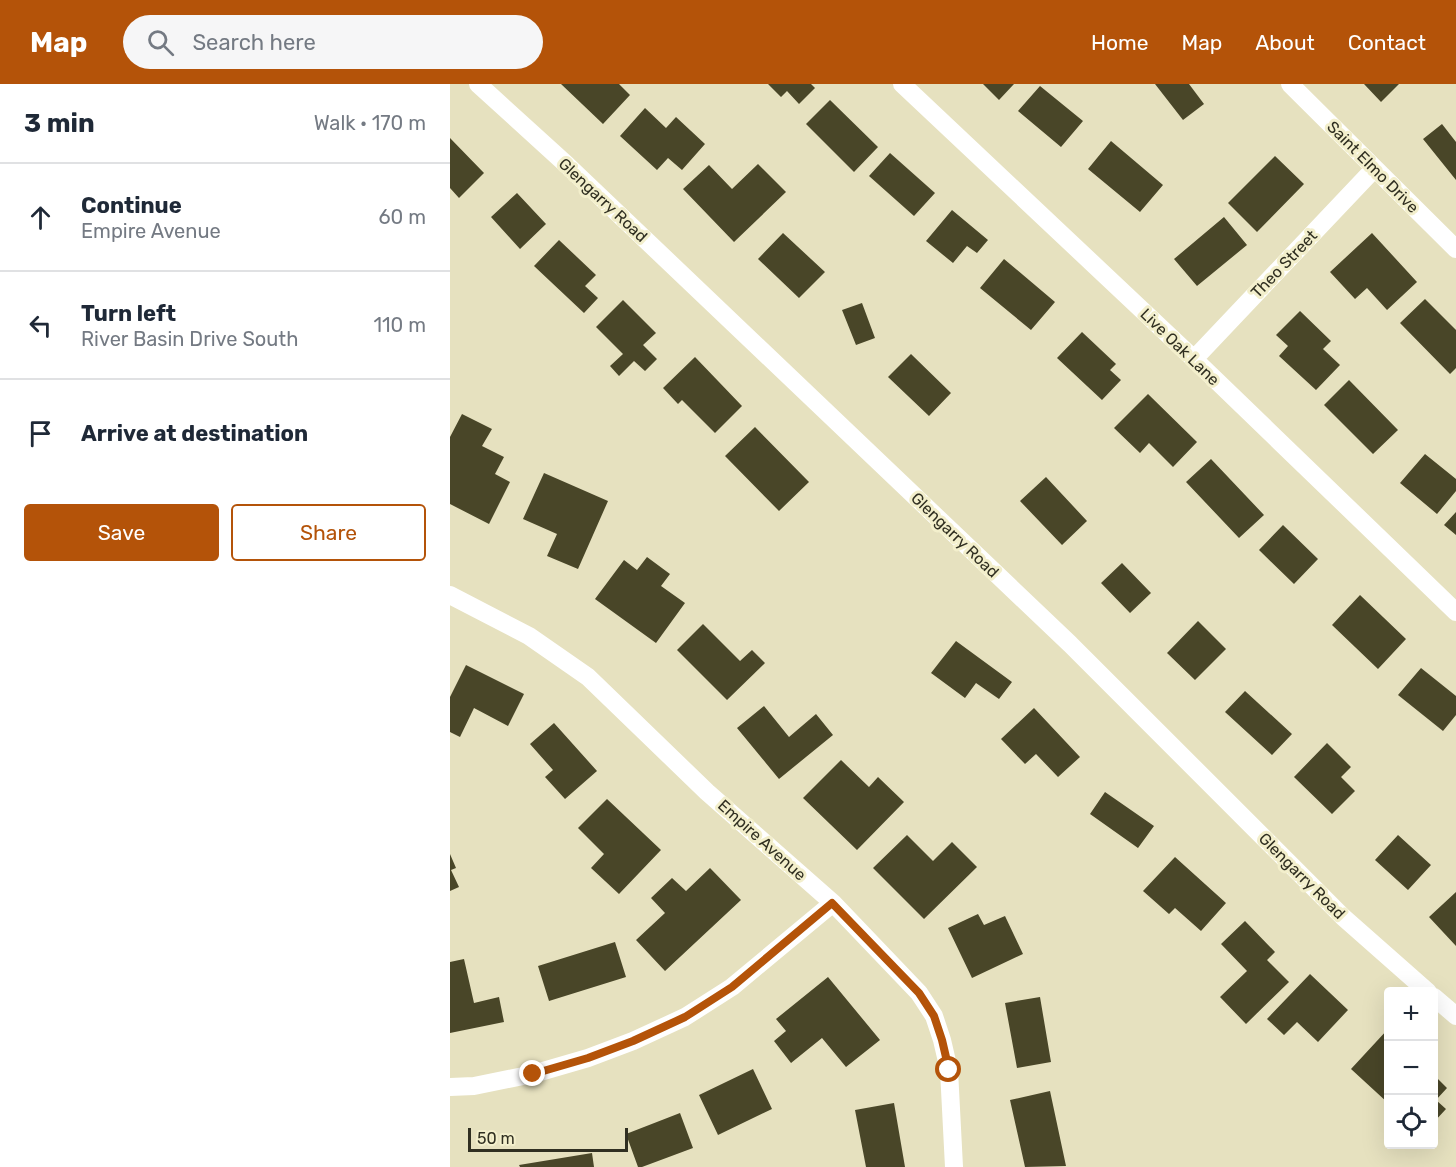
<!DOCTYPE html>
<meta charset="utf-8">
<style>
:root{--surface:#fff;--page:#f6f6f7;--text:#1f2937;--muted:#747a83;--line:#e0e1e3;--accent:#b45309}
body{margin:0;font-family:Rubik,sans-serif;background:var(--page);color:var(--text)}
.controls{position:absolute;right:18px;bottom:18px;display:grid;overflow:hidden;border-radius:6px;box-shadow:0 6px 24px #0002}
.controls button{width:54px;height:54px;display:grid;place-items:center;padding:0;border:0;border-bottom:2px solid var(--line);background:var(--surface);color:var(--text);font:30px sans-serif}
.scale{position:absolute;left:18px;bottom:15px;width:160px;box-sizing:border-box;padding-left:6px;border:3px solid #302f21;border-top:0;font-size:16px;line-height:21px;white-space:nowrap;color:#302f21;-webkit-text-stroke:4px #f3efcc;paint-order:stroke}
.stop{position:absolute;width:18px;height:18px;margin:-14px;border:4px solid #b45309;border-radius:50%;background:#fff}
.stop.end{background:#b45309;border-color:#fff;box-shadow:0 2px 6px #0008}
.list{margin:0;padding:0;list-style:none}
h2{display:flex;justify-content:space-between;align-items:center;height:78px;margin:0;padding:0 24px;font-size:26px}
h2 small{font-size:20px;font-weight:400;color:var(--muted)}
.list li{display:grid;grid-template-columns:39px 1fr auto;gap:18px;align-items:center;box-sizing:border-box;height:108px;padding:0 24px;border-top:2px solid var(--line)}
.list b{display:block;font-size:22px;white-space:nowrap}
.list p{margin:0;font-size:20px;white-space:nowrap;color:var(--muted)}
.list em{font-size:20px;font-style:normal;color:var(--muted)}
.actions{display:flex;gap:12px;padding:18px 24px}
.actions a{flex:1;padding:14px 0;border:2px solid var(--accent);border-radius:6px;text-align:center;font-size:21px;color:var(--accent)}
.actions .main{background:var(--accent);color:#fff}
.icon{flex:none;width:33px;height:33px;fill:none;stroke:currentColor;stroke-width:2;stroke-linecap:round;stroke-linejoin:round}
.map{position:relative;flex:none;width:1006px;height:1083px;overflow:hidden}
header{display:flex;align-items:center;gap:36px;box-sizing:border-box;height:84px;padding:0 30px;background:var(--accent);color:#fff}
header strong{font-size:28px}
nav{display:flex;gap:33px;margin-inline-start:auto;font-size:21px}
.search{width:420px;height:54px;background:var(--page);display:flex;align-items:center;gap:15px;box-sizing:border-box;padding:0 21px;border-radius:33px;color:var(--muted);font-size:22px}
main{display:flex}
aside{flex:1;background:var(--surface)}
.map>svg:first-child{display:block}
.building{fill:#494628}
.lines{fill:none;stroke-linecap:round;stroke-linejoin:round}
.minor{stroke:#fff;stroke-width:18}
.route{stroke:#b45309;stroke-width:8}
.labels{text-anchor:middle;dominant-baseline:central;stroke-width:6;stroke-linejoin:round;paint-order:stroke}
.street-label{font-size:16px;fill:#302f21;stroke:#f3efcc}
</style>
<header>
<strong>Map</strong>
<div class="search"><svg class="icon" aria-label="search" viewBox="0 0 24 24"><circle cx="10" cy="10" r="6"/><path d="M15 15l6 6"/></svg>Search here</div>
<nav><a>Home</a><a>Map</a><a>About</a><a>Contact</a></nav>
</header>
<main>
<aside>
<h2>3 min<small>Walk · 170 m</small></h2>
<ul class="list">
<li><svg class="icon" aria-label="ahead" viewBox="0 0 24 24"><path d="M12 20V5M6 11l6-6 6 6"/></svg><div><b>Continue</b><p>Empire Avenue</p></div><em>60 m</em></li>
<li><svg class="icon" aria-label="left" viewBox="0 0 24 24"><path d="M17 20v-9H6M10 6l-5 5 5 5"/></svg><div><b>Turn left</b><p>River Basin Drive South</p></div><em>110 m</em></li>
<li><svg class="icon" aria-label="arrive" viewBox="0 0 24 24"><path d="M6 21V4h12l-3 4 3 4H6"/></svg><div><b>Arrive at destination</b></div></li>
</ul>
<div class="actions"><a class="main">Save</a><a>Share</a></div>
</aside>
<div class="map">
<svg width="1006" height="1083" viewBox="0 0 1006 1083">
<rect width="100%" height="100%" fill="#e6e1bf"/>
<!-- building -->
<path class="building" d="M 111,0 L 169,0 L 180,11 L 153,40 Z
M 318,0 L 361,0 L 365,4 L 349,20 L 337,7 L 331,13 Z
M 533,0 L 564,0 L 549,16 Z
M 705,0 L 739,0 L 754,20 L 733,36 Z
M 914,0 L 949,0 L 931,18 Z
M 590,2 L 633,37 L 611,63 L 568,27 Z
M 380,16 L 428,63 L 404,88 L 356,40 Z
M 195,24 L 216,44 L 226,33 L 255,60 L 232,86 L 218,74 L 207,86 L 170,52 Z
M 992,40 L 1006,58 L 1006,96 L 973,55 Z
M 0,54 L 34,89 L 9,114 L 0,104 Z
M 661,57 L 713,101 L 690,128 L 638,85 Z
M 440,69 L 485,109 L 464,132 L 419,92 Z
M 825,72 L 854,100 L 807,148 L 778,119 Z
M 308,80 L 336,108 L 284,158 L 233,105 L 259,81 L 282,105 Z
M 67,109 L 96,140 L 70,165 L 41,133 Z
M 502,126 L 538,156 L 527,169 L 517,162 L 503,179 L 476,157 Z
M 774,133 L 797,161 L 747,202 L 724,175 Z
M 333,149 L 375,188 L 349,214 L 308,175 Z
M 922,149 L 967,198 L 937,226 L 917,204 L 905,215 L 880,188 Z
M 109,156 L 146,191 L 135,202 L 148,214 L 134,229 L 84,182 Z
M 554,175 L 605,218 L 581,246 L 530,204 Z
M 975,215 L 1006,246 L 1006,284 L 1000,290 L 950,239 Z
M 173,216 L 206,249 L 193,261 L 207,275 L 195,287 L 184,277 L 169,292 L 160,282 L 173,270 L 146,243 Z
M 412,219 L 425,254 L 406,261 L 392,226 Z
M 850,227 L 881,257 L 873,265 L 890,281 L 866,306 L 829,272 L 838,262 L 826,251 Z
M 632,248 L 666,280 L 660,286 L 671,296 L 652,316 L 607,274 Z
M 461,270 L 501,309 L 479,332 L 438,293 Z
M 245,273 L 292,322 L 265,349 L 232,316 L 228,320 L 213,304 Z
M 899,296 L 948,346 L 923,370 L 874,321 Z
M 698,310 L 747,358 L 723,383 L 699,359 L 690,369 L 664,344 Z
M 12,330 L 42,345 L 32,362 L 54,373 L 45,390 L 60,398 L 39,440 L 0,420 L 0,353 Z
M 305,343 L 359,398 L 329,427 L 275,372 Z
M 975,370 L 1006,395 L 1006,407 L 987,430 L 950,399 Z
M 761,375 L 814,431 L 789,454 L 736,398 Z
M 94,389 L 158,417 L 128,485 L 97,472 L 107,450 L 73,435 Z
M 596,393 L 637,437 L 612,461 L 570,417 Z
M 1006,428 L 1006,451 L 994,441 Z
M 833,441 L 868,475 L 844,500 L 809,466 Z
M 197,473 L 220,490 L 211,502 L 235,519 L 206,559 L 145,515 L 174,476 L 187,486 Z
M 672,479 L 701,509 L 680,529 L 651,499 Z
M 910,511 L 956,555 L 928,585 L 882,541 Z
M 748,537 L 776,565 L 745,596 L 717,569 Z
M 253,540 L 290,577 L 302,566 L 315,579 L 277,616 L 227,566 Z
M 506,557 L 562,598 L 549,615 L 526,599 L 515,614 L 481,589 Z
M 16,581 L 74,610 L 58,642 L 24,624 L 10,653 L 0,648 L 0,613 Z
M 971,584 L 1006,612 L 1006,631 L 993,647 L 948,611 Z
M 795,607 L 842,650 L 822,671 L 775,628 Z
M 314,622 L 339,653 L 366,630 L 383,651 L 329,695 L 287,644 Z
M 584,624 L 630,673 L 608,693 L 586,670 L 575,680 L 551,655 Z
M 104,639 L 147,687 L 115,715 L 95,693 L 103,686 L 80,660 Z
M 877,659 L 901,683 L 891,693 L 905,707 L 882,730 L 844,693 Z
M 391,676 L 419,703 L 428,693 L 454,718 L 407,766 L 353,714 Z
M 655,708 L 704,742 L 688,764 L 640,730 Z
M 157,715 L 211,766 L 169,810 L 141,784 L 154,770 L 128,744 Z
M 457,751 L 483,777 L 502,758 L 527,783 L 474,835 L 423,784 Z
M 948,751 L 981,781 L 958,806 L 925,776 Z
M 0,770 L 6,784 L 1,786 L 9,803 L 0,807 Z
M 725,773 L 776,819 L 751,847 L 725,824 L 719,830 L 693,807 Z
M 260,784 L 291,816 L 215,887 L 186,856 L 215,829 L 201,814 L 222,794 L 236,807 Z
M 1006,808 L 1006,862 L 979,833 Z
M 528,830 L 534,841 L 555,832 L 573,870 L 522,894 L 498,844 Z
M 795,837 L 825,868 L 817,876 L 839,898 L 796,940 L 770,913 L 797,887 L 771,860 Z
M 165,858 L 176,893 L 99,917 L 88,882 Z
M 14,875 L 24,919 L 49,913 L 54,938 L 0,949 L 0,878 Z
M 860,890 L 898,926 L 868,958 L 847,938 L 834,951 L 817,935 Z
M 378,893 L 430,956 L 396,983 L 372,954 L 341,979 L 324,957 L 336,947 L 326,935 Z
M 590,913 L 601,978 L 567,984 L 555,919 Z
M 938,945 L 938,1019 L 901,985 Z
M 303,985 L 322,1025 L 268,1051 L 249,1011 Z
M 984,991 L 997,1004 L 986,1016 L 996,1025 L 984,1038 Z
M 600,1007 L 616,1082 L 575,1083 L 560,1016 Z
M 444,1019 L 455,1083 L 416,1083 L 405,1026 Z
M 230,1029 L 243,1064 L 192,1083 L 188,1083 L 176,1050 Z
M 142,1069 L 144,1083 L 70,1083 L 69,1081 Z"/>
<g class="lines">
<!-- minor -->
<path class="minor" d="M 28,0 L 117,81 L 620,560 L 893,833 L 978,908
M 452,0 L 744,275 L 1006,528
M 840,0 L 1006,165
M 744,275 L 924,85
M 0,511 L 79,552 L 138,593 L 257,708 L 383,819 L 469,909 L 484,932 L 492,956 L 499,986 L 504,1083
M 984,913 L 1006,932
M 0,1003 L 24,1002 L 83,990 L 138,974 L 183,957 L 235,933 L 282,903 L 383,819"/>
</g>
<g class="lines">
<!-- route -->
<path class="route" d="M 83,990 L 138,974 L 183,957 L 235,933 L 282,903 L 382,819 L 469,909 L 484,932 L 492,956 L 499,986"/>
</g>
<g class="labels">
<!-- street labels -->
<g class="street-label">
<text transform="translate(923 83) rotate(45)">Saint Elmo Drive</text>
<text transform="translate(153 116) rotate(43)">Glengarry Road</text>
<text transform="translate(834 180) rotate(-46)">Theo Street</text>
<text transform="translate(730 263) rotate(44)">Live Oak Lane</text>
<text transform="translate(505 451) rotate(44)">Glengarry Road</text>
<text transform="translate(312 756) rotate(42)">Empire Avenue</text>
<text transform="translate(852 792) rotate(45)">Glengarry Road</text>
</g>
</g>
</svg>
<div class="controls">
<button>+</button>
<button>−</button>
<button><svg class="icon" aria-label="locate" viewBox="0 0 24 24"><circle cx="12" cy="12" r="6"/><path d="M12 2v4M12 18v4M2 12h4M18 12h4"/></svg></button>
</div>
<div class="scale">50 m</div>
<div class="stop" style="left:499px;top:986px"></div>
<div class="stop end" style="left:83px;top:990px"></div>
</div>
</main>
